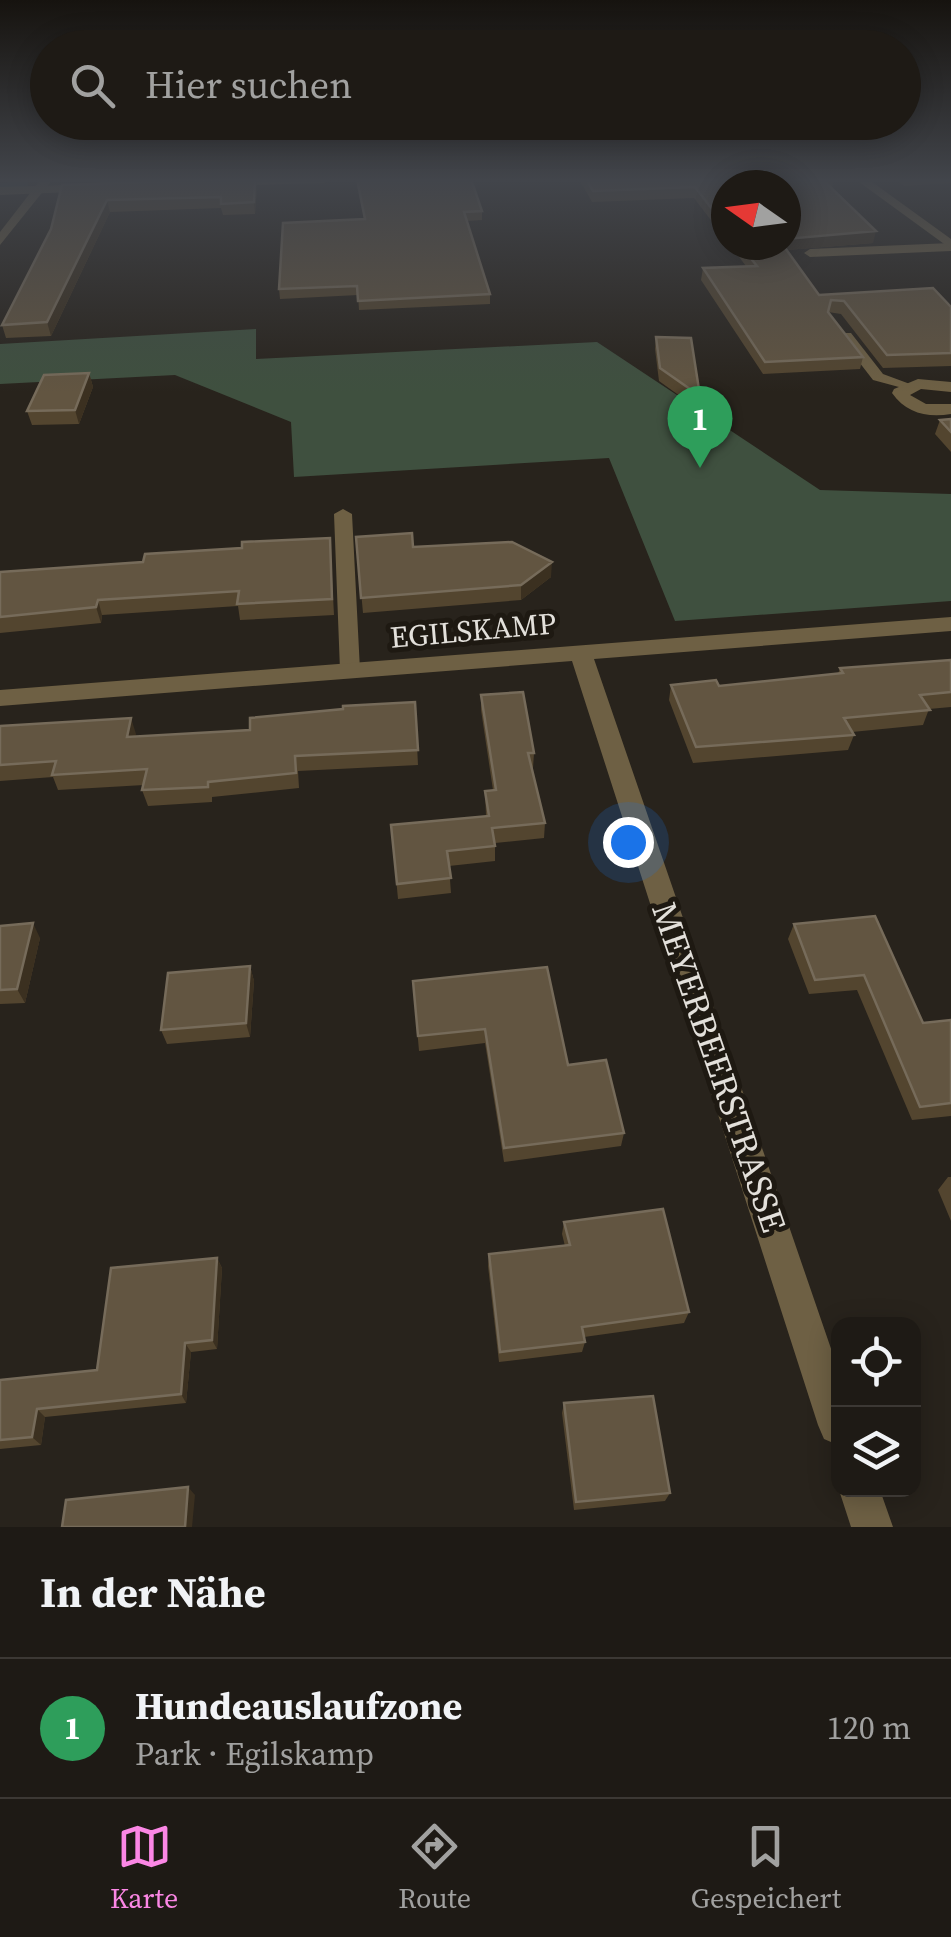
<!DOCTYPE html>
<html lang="de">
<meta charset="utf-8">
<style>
:root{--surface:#1e1a15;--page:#26231e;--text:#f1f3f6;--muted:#a1a1a0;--line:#3c3834;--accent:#fb87e5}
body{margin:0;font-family:"Source Serif 4",serif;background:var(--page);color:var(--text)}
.controls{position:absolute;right:30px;bottom:30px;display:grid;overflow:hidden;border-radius:20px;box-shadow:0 5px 25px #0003}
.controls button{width:90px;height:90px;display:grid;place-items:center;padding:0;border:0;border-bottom:2px solid var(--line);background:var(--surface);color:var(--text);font:50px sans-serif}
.compass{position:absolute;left:711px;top:170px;width:90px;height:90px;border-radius:50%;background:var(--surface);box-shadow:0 5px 25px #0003;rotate:284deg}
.you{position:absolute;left:628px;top:842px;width:35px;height:35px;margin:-25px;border:8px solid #fff;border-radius:50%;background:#1a73e8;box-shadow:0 0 0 15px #1a73e833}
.badge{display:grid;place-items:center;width:65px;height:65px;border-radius:50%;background:var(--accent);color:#fff;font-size:32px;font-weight:700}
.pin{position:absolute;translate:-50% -82px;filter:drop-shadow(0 2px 5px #0008)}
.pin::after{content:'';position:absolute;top:52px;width:35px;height:30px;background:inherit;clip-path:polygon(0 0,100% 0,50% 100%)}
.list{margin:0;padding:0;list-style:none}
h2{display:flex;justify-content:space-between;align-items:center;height:130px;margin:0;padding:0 40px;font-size:42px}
h2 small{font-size:32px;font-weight:400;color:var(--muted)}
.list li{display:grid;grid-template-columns:65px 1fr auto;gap:30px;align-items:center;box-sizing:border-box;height:140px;padding:0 40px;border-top:2px solid var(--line)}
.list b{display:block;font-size:38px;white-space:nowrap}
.list p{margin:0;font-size:32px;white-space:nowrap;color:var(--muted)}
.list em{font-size:32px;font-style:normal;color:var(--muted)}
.icon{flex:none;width:55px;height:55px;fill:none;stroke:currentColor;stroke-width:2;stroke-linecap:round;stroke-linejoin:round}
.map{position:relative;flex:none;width:951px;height:1527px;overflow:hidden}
.search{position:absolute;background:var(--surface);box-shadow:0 5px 25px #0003;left:30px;right:30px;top:30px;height:110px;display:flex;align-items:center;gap:25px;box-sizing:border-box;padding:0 35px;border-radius:55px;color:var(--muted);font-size:38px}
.sheet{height:270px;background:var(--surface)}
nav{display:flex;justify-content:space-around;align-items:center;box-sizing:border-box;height:140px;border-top:2px solid var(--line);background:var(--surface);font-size:28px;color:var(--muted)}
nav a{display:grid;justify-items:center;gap:5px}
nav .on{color:var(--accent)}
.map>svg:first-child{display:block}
.green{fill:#3f503f}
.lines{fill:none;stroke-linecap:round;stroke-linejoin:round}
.stream{stroke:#264450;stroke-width:6}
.service{fill:#6e6044;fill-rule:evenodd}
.minor{fill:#6e6044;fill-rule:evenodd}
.tertiary{fill:#6e6044;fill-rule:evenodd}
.wall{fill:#53452f}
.shaded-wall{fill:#3b3020}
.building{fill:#625541;stroke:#766b5a;stroke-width:2.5}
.labels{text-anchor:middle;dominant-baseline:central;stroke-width:10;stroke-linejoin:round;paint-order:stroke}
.street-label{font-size:30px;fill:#e3e0db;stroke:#1e1912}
.near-street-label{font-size:35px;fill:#e3e0db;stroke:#1e1912}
</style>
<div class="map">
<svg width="951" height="1527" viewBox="0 0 951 1527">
<rect width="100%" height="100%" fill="#28231c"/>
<!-- green -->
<path class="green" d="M 256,329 L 256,359 L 597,342 L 820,490 L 951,494 L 951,601 L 675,621 L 609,458 L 294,477 L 291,422 L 175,375 L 0,384 L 0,344 Z"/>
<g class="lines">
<!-- stream -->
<path class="stream" d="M 137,180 L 158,179
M 0,186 L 25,184"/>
<!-- service -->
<path class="service" d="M 951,243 L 951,251 L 810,257 L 804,253 L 810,249 Z
M 841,333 L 851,333 L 883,374 L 910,384 L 910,390 L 873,380 L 839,336 Z
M 343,509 L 352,514 L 360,670 L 350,677 L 340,670 L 334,514 Z"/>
<!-- minor -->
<path class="minor" d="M 41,179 L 53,179 L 0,245 L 0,232 Z
M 855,179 L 868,179 L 951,239 L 951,249 Z
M 918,379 L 951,382 L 951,392 L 921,389 L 910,395 L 926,404 L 951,404 L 951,414 C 927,418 906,413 892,393 L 894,389 Z
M 951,617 L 951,631 L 594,659 L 838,1369 L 838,1445 L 824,1439 L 818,1425 L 572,661 L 0,706 L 0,690 Z
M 839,1490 L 880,1490 L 893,1527 L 851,1527 Z"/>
<!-- tertiary -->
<path class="tertiary" d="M 221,179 L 330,179 L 324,183 L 225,186 Z
M 99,184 L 95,191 L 0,195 L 0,187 Z"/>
</g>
<!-- wall -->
<path class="wall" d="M 74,179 L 143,179 L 74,181 Z
M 256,179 L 257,189 L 255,214 L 223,215 L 221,208 L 110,212 L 51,336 L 6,338 L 2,325 L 51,229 L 62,185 Z
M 356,179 L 471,179 L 482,211 L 482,220 L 467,221 L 490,294 L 490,304 L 359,310 L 358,295 L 280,299 L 279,289 L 364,219 Z
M 579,179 L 834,179 L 832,188 L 873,243 L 786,250 L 819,295 L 951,307 L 951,366 L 883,368 L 841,314 L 828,312 L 863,357 L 860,369 L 763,374 L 701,280 L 703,268 L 746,266 L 730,245 L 786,245 L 726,185 L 726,240 L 694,198 L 592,202 Z
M 895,179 L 951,179 L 951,183 L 904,186 Z
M 656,337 L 700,396 L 698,409 L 659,381 L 655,349 Z
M 89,373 L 93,387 L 79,424 L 32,425 L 27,411 Z
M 951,419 L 951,452 L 935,434 L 940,420 Z
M 356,537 L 413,547 L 551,577 L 521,600 L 363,613 Z
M 330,538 L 334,615 L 240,620 L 238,606 L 102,615 L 101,623 L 0,633 L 0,572 L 143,562 L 242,548 Z
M 951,660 L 951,707 L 929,709 L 923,725 L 852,732 L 854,735 L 848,750 L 693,763 L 669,700 L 671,685 L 719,686 L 838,674 L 840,668 Z
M 481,695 L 534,753 L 533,768 L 532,768 L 545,823 L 544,838 L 495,843 L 495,861 L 449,866 L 451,893 L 398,899 L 391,825 L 486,816 L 485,791 L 493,790 L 481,710 Z
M 415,702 L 418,765 L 298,771 L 299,788 L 212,797 L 212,802 L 148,806 L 142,790 L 144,785 L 58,790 L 53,777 L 0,781 L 0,726 L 131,718 L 135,737 L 250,730 Z
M 875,916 L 923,1023 L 951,1020 L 951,1116 L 912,1120 L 857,990 L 809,994 L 788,939 L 794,924 Z
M 0,926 L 40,938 L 25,1003 L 0,1004 Z
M 250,966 L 254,981 L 250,1037 L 167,1044 L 161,1030 Z
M 413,981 L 568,1065 L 624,1133 L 621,1146 L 504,1162 L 485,1043 L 419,1051 Z
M 948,1177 L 951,1177 L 951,1221 L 938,1190 Z
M 564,1222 L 689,1312 L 684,1323 L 584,1337 L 585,1342 L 582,1352 L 499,1362 L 488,1266 L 489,1254 L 565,1246 L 562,1234 Z
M 217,1258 L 222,1268 L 217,1349 L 191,1352 L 186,1403 L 45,1417 L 41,1445 L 0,1449 L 0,1380 L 97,1370 Z
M 564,1403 L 670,1493 L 665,1501 L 574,1510 L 562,1413 Z"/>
<!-- shaded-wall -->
<path class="shaded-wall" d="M 256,179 L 257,189 L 255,214 L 254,202 Z
M 107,200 L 110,212 L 51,336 L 47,322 Z
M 876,231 L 873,243 L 776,251 L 777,245 L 786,245 L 786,239 Z
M 89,373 L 93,387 L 79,424 L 75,410 Z
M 552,562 L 551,577 L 521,600 L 521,585 Z
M 98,600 L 102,615 L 101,623 L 96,607 Z
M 131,718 L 136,734 L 132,753 L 127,737 Z
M 33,923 L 40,938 L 25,1003 L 17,989 Z
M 250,966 L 254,981 L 250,1037 L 246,1023 Z
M 217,1258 L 222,1268 L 217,1349 L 212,1340 Z
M 185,1343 L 191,1352 L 186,1403 L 181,1394 Z
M 37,1409 L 45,1417 L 41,1445 L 32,1437 Z
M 188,1487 L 195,1495 L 192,1527 L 185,1527 Z"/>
<!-- building -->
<path class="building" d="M 232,179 L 255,179 L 254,202 L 221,204 L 221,197 L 107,200 L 47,322 L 2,325 L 51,229 L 62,185 Z
M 357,179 L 471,179 L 482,211 L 464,212 L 490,294 L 358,301 L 357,286 L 279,289 L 283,223 L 365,219 Z
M 586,179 L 833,179 L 825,182 L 876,231 L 786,239 L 786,185 L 726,185 L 726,227 L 695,187 L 593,191 Z
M 740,245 L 783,245 L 819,295 L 933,288 L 951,307 L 951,353 L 887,355 L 844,301 L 831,300 L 828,312 L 863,357 L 765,362 L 703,268 L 757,266 Z
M 656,337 L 691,338 L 700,396 L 660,368 Z
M 89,373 L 75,410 L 27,411 L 44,375 Z
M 951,419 L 951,432 L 940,420 Z
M 412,533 L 413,547 L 512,542 L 552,562 L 521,585 L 361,598 L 356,537 Z
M 330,538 L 332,599 L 237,604 L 239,591 L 98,600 L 96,607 L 0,617 L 0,572 L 143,562 L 145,554 L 242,548 L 242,542 Z
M 951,660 L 951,692 L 920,695 L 930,710 L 844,718 L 854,735 L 696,747 L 671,685 L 716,680 L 719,686 L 843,673 L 840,668 Z
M 523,692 L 534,753 L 528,753 L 545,823 L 492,828 L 495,846 L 447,851 L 451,878 L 397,884 L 391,825 L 489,816 L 485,791 L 496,790 L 481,695 Z
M 415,702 L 418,750 L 295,756 L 296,773 L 208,782 L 208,787 L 142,790 L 147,769 L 52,775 L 56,761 L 0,765 L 0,726 L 131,718 L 127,737 L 250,730 L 250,718 L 343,709 L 343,706 Z
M 875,916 L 923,1023 L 951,1020 L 951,1103 L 920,1107 L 864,975 L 815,980 L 794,924 Z
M 33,923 L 17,989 L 0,990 L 0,926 Z
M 250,966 L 246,1023 L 161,1030 L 168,973 Z
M 547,967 L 568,1065 L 606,1060 L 624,1133 L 504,1148 L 485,1029 L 418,1036 L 413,981 Z
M 663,1209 L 689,1312 L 582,1327 L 585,1342 L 500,1352 L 489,1254 L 570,1245 L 564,1222 Z
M 217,1258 L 212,1340 L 185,1343 L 181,1394 L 37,1409 L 32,1437 L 0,1440 L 0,1380 L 97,1370 L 111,1268 Z
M 653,1396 L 670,1493 L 576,1502 L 564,1403 Z
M 188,1487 L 185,1527 L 62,1527 L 66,1500 Z"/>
<!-- sky -->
<linearGradient id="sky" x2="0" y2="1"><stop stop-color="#16130f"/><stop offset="0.46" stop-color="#42454b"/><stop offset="1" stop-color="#42454b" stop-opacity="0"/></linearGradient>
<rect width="951" height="392" fill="url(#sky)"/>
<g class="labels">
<!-- street labels -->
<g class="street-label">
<text transform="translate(473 630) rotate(-5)">EGILSKAMP</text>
</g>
<!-- near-street labels -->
<g class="near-street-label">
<text transform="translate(719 1067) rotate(71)">MEYERBEERSTRASSE</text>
</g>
</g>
</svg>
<div class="controls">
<button><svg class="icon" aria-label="locate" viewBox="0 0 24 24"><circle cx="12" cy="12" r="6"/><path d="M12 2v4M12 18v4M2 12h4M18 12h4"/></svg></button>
<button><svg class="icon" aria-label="layers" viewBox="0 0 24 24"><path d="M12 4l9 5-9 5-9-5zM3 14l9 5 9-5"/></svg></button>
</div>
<svg class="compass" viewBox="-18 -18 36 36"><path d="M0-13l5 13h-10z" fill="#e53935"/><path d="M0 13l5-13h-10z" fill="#a1a1a0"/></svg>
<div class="you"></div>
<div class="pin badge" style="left:700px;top:468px;background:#2e9e5b">1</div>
<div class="search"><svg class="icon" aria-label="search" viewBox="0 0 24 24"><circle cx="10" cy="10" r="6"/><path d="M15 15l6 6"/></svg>Hier suchen</div>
</div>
<section class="sheet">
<h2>In der Nähe<small></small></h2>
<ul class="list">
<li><span class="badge" style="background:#2e9e5b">1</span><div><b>Hundeauslaufzone</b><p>Park · Egilskamp</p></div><em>120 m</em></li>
</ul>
</section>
<nav>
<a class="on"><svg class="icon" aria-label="map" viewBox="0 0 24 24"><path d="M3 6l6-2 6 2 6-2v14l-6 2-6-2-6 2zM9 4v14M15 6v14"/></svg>Karte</a>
<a><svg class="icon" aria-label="directions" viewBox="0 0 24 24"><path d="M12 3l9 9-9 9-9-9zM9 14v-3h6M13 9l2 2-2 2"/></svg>Route</a>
<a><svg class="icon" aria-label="saved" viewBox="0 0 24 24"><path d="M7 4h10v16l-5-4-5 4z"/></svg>Gespeichert</a>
</nav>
